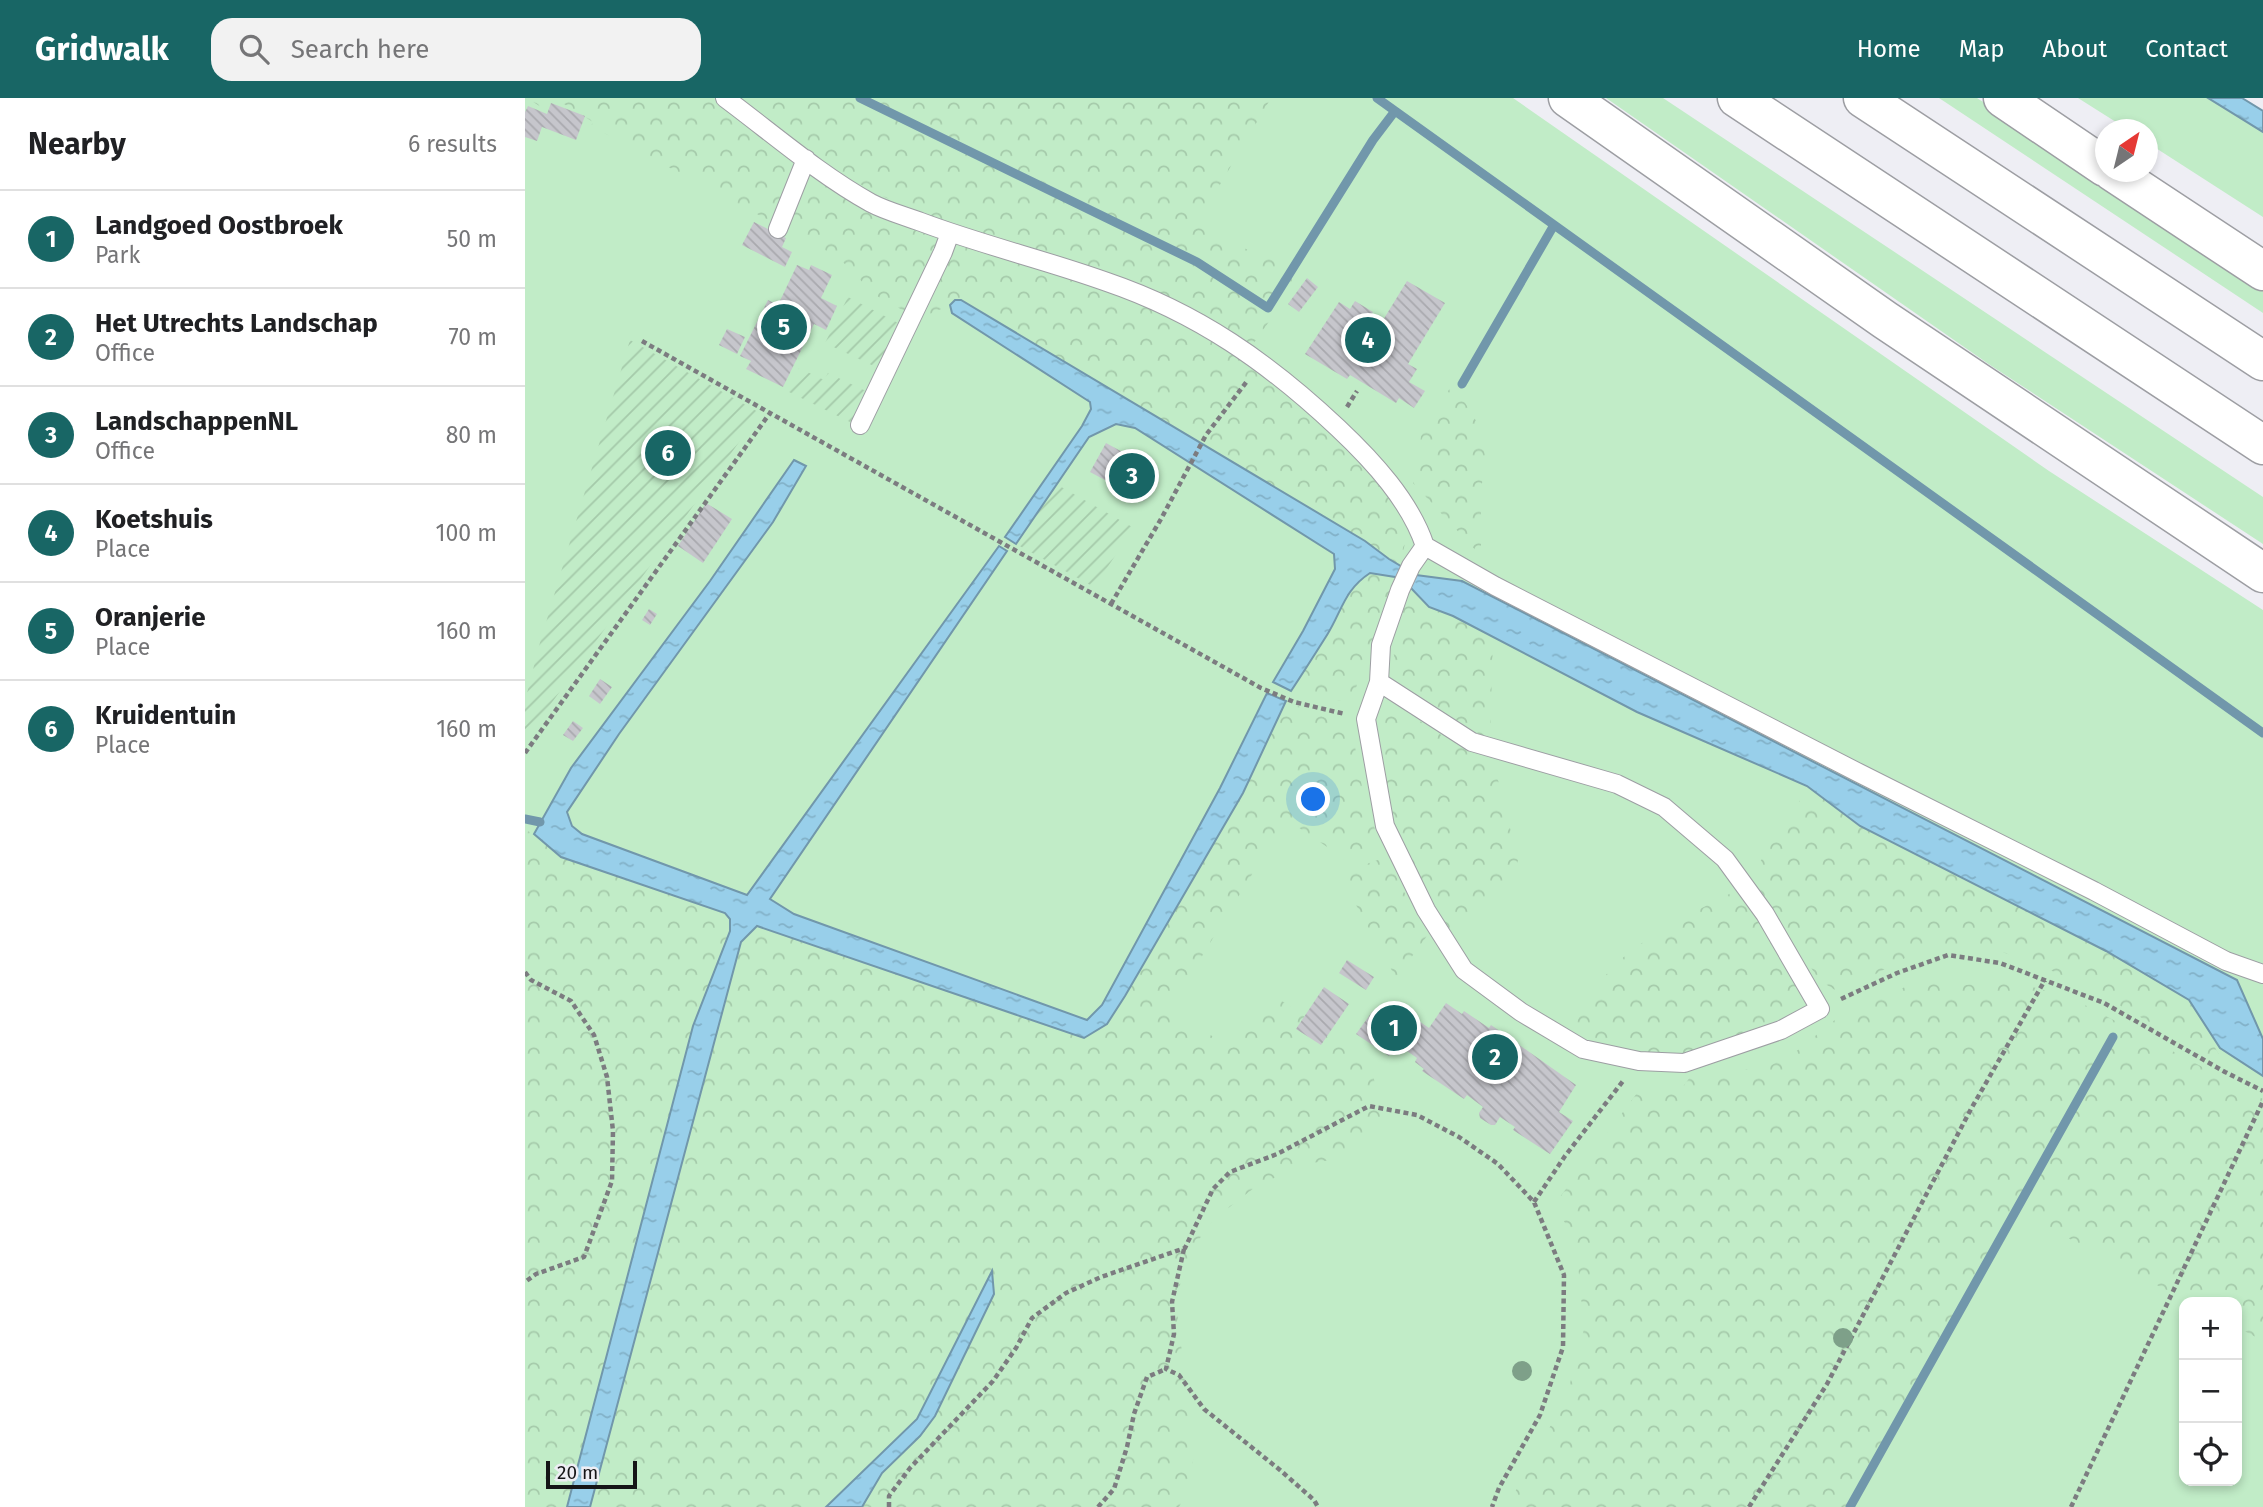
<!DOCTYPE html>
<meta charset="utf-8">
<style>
:root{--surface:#fff;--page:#f2f2f2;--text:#202124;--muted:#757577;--line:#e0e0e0;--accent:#186665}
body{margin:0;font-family:"Fira Sans",sans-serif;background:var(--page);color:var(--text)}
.controls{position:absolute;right:21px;bottom:21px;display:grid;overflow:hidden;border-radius:14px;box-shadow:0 4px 10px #0003}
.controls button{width:63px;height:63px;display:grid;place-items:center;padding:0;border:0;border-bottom:2px solid var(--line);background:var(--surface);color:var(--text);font:35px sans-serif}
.compass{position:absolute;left:1570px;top:21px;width:63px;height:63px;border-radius:50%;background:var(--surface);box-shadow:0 4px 10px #0003;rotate:35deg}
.scale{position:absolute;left:21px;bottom:18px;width:91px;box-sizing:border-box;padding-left:7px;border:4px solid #151517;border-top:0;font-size:19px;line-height:24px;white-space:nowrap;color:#151517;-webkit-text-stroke:5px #eeeef4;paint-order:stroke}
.you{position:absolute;left:789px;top:702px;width:24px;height:24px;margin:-18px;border:5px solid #fff;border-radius:50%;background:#1a73e8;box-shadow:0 0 0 10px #1a73e833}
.badge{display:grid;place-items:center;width:46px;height:46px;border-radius:50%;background:var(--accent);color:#fff;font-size:23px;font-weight:700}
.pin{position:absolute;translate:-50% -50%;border:4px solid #fff;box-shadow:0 2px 7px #0006}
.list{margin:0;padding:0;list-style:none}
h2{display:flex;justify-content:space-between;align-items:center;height:91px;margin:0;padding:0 28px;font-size:30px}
h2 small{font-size:23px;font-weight:400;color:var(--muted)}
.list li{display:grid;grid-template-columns:46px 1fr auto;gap:21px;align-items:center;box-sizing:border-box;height:98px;padding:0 28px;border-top:2px solid var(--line)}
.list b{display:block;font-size:26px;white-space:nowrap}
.list p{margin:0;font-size:23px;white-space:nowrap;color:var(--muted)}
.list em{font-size:23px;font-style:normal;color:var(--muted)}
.icon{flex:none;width:38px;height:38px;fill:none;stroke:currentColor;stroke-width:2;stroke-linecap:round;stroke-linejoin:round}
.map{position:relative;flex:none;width:1738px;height:1409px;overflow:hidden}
header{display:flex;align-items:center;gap:42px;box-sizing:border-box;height:98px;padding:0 35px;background:var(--accent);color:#fff}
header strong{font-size:33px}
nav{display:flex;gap:38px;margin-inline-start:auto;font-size:24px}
.search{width:490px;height:63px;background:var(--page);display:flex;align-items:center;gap:18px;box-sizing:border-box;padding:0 24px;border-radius:21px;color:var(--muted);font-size:26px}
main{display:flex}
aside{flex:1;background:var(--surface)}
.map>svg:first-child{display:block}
.green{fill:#c1ecc7;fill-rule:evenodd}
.forest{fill:url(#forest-crowns)}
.garden{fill:url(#garden-furrows)}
.water{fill:url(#water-ripples);stroke:#7197ab;stroke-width:2}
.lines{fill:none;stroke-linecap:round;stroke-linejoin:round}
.stream{stroke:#7197ab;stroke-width:9}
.building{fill:url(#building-back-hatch)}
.service-casing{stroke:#9d9ea3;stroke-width:20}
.motorway-casing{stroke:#9d9ea3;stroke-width:41}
.path{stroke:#7c7c80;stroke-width:4.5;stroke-dasharray:5 3.5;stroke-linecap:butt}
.service{stroke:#fff;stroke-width:18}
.motorway{stroke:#fff;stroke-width:38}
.tree{fill:#7ea089}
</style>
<header>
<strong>Gridwalk</strong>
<div class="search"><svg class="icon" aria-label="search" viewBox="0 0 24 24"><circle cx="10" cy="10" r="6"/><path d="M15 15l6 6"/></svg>Search here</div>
<nav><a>Home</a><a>Map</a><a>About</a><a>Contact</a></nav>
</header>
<main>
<aside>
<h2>Nearby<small>6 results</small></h2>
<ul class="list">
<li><span class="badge">1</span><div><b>Landgoed Oostbroek</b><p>Park</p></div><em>50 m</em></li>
<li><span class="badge">2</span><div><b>Het Utrechts Landschap</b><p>Office</p></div><em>70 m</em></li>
<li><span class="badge">3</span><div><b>LandschappenNL</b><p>Office</p></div><em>80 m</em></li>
<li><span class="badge">4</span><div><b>Koetshuis</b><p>Place</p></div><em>100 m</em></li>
<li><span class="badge">5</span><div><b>Oranjerie</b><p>Place</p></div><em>160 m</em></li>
<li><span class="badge">6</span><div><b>Kruidentuin</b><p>Place</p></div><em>160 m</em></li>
</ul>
</aside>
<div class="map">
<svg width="1738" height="1409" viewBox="0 0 1738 1409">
<defs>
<pattern id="forest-crowns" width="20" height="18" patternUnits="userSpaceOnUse" patternTransform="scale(1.75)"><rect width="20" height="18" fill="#c1ecc7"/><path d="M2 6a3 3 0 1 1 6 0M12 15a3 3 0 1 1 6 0" fill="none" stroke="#a5caaa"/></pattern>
<pattern id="garden-furrows" width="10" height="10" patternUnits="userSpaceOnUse" patternTransform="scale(1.75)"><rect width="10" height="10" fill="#c1ecc7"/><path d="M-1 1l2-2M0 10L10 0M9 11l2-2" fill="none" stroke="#a5caaa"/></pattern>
<pattern id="water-ripples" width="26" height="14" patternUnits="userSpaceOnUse" patternTransform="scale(1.75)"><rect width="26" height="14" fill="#98cfea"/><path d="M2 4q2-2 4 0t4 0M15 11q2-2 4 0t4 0" fill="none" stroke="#82b1c8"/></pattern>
<pattern id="building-back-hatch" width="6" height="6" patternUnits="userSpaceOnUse" patternTransform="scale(1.75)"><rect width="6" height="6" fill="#c6c6cc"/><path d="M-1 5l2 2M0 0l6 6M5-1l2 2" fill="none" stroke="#a9a9ae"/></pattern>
</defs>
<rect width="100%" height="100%" fill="#eeeef4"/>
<!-- green -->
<path class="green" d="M 0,0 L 848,0 L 852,3 L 850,0 L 988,0 L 1524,373 L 1738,512 L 1738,1409 L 0,1409 ZM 1659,1204 L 1712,1204 L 1712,1383 L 1659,1383 Z
M 1081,0 L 1138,0 L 1738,399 L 1738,446 L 1465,267 Z
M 1414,0 L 1452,0 L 1738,187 L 1738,215 Z
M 1553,0 L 1683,0 L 1738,34 L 1738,119 L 1623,45 L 1622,32 L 1602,31 Z"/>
<!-- forest -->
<path class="forest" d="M 2,0 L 185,0 L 334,111 L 411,140 L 528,174 L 622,207 L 652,221 L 708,254 L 743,280 L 781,313 L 847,380 L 866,402 L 877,427 L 880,445 L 875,468 L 840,443 L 436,202 L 394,221 L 350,197 L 313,159 L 66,28 L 68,24 L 39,6 L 27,16 Z
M 216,0 L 746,0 L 673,124 L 697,140 L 741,160 L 748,151 L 767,161 L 767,182 L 756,207 L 726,249 L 674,214 L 646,200 L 588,177 L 416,123 L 350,95 L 310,71 Z
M 928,285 L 953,326 L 960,357 L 956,395 L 956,458 L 888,385 L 896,338 Z
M 845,475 L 870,479 L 826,604 L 778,598 L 766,593 C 778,575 790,556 802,537 C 817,513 819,492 845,475 Z
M 881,502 L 928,518 L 968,539 L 965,643 L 906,606 L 873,579 L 868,552 Z
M 761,603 L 827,631 L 837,689 L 852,738 L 822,765 L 811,755 L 761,721 L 644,912 L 707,950 L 743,893 L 831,955 L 847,970 L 856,1020 L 812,1061 L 775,1067 L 729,1090 L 688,1122 L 667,1151 L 655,1187 L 652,1213 L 669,1354 L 665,1389 L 654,1409 L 337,1409 L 357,1375 L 395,1338 L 469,1196 L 467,1175 L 392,1321 L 301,1409 L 65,1409 L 216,844 L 231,828 L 559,940 L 582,926 L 600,898 L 718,695 Z
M 870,607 L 927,644 L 969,666 L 993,762 C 985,801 955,816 924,838 L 886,770 L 868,720 L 856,666 L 856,621 Z
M 1282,688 L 1335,728 L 1581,853 L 1664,902 L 1699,966 L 1560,888 L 1525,872 L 1459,847 L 1422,850 L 1382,859 L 1336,884 L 1310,892 L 1294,882 L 1226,778 L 1251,739 L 1261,731 Z
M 0,732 L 200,815 L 205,821 L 205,833 L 167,928 L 42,1409 L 0,1409 Z
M 861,759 L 902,838 L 871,880 L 814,776 Z
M 1210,793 L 1223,806 L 1257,854 L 1280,904 L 1262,923 L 1176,955 L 1110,957 L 1070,945 L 1047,933 C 1057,914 1066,895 1080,878 C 1114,838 1165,817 1210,793 Z
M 1398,882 L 1426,882 L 1441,887 L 1469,883 L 1490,885 L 1516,891 L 1562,908 L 1738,1001 L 1738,1243 L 1712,1229 L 1712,1204 L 1664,1204 L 1488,1111 L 1324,1409 L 982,1409 L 1042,1297 L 1059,1231 L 1053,1166 L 1045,1133 L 1029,1107 L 1118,987 L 1153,995 L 1166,978 L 1243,969 L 1273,952 L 1322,912 Z"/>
<!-- garden -->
<path class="garden" d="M 323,199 L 375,226 L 353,270 L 300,245 Z
M 105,242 L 235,315 L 0,642 L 0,603 L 14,548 Z
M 274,270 L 299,282 L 303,275 L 343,294 L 327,325 L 262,293 Z
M 531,386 L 609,430 L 569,489 L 491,446 Z"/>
<!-- water -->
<path class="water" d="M 1683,0 L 1717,0 L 1738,13 L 1738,34 Z
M 430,202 L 436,202 L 840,443 L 864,461 L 891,477 L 937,483 L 1712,882 L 1738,941 L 1738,978 L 1695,950 L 1664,902 L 1581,853 L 1335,728 L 1282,688 L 1112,614 L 928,518 L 904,509 L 885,489 L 870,479 L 845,475 C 819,492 817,513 802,537 C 790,556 778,575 766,593 L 748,584 L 778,533 L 810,471 L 809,456 L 610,330 L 591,326 L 564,339 L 491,446 L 480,439 L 557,328 L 566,311 L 565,304 L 427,215 L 425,207 Z
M 269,362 L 281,368 L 248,424 L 94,636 L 42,714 L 47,728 L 57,736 L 222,797 L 474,448 L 482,453 L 245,801 L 269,816 L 562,922 L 577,907 L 695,690 L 742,595 L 761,603 L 718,695 L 600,898 L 582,926 L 559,940 L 232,828 L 216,844 L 65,1409 L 42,1409 L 168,928 L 205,833 L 205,821 L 200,815 L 36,759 L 9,736 L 46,670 L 185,483 Z
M 467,1173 L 469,1196 L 410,1318 L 395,1338 L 357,1375 L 337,1409 L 301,1409 L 392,1321 Z"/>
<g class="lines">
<!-- stream -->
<path class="stream" d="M 335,0 L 672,164 L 743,210 L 848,42 L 870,13
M 852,0 L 1738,635
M 937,286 L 1029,127
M 0,721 L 15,724
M 1325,1409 L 1588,939"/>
</g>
<!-- building -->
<path class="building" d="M 26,5 L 60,18 L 51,42 L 17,29 L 12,43 L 0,39 L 0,14 L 3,8 L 22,16 Z
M 229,124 L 261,140 L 257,149 L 267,154 L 260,169 L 217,147 Z
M 272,167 L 284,172 L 286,167 L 307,177 L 296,200 L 312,208 L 301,232 L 289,226 L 258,289 L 221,271 L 226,263 L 215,258 L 243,202 L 253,207 Z
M 782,180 L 793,189 L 774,214 L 763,206 Z
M 882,183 L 920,205 L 883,266 L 892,271 L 884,284 L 900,293 L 889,310 L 874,300 L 871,305 L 825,277 L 822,281 L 780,256 L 814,204 L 825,211 L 830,203 L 848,214 L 844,221 L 855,227 Z
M 202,231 L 220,239 L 212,256 L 194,247 Z
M 581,345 L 634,374 L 619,403 L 565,374 Z
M 181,405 L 207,421 L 178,465 L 153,448 Z
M 124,511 L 132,516 L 125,527 L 117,522 Z
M 75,581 L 87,589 L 75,606 L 64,598 Z
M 48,623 L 58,630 L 48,643 L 38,637 Z
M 822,862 L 849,879 L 841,892 L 814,875 Z
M 799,889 L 824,906 L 796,947 L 771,931 Z
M 921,905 L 937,916 L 939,913 L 964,930 L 966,927 L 1051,987 L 1034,1014 L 1048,1023 L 1025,1056 L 988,1032 L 990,1029 L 975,1019 L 970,1027 L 966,1027 L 955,1020 L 954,1015 L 958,1009 L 942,997 L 939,1001 L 897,973 L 899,971 L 890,964 L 892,960 L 872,946 L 864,958 L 831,936 L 847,914 L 878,934 L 888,919 L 904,930 Z"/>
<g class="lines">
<defs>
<path id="service" d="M 200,0 C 247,35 294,76 346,105 C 361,113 380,118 396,124 C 457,147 521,162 582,184 C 673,215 744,265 813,330 C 848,363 885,403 900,448 L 886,468 L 875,492 L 856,547 L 854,584 L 841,621 L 860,728 L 901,812 L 939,872 L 996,914 L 1058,951 L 1114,963 L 1159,965 L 1256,932 L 1295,911 L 1240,816 L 1200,761 L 1139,709 L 1092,686 L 947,644 L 854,584
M 253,131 L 281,61
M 335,327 L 418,154 L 425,135
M 900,448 L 970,488 L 1334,675 L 1569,793 L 1701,863 L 1738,876"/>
<path id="motorway" d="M 1043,0 L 1360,222 L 1738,475
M 1212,0 L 1738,347
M 1338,0 L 1738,263
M 1478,0 L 1580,69
M 1588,74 L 1738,173"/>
</defs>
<!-- service casing -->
<use href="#service" class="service-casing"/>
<!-- motorway casing -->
<use href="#motorway" class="motorway-casing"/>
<!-- path -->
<path class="path" d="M 117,243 L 245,315
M 822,309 L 832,293
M 586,506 L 636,421 L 681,337 L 723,282
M 0,655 L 245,315 L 736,590 L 769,604 L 820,616
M 0,874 L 6,882 L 46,903 L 69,937 L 82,979 L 88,1033 L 87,1083 L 59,1159 L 11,1176 L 0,1184
M 1316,901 L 1372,875 L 1423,857 L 1475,865 L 1579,905 L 1700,974 L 1738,993
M 1009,1104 L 1040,1058 L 1098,983
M 659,1151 L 647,1204 L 649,1236 L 641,1271 L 654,1277 L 679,1311 L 755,1372 L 789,1402 L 793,1409
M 364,1409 L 364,1398 L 385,1370 L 468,1283 L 491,1250 L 507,1220 L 541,1195 L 576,1179 L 660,1150 L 688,1091 L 705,1074 L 752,1056 L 844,1008 L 892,1017 L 934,1039 L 973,1066 L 1009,1104 L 1039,1177 L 1038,1249 L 1015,1317 L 974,1390 L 967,1409
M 573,1409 L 589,1391 L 602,1349 L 609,1316 L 622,1279 L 641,1271
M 1224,1409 L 1302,1286 L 1446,1011 L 1520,882
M 1546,1409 L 1738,1003"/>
<!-- service -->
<use href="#service" class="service"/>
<!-- motorway -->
<use href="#motorway" class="motorway"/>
</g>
<!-- trees -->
<g class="tree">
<circle cx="1318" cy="1240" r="10"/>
<circle cx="997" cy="1273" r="10"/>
</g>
</svg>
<div class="controls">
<button>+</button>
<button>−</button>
<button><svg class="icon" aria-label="locate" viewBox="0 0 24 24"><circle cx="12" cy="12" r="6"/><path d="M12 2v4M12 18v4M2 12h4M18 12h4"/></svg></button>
</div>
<svg class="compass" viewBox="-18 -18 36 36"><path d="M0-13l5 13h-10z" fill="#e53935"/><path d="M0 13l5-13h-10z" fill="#757577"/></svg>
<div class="scale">20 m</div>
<div class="you"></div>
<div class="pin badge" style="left:869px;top:930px">1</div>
<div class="pin badge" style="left:970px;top:959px">2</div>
<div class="pin badge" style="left:607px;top:378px">3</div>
<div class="pin badge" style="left:843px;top:242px">4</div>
<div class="pin badge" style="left:259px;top:229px">5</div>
<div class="pin badge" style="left:143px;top:355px">6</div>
</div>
</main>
